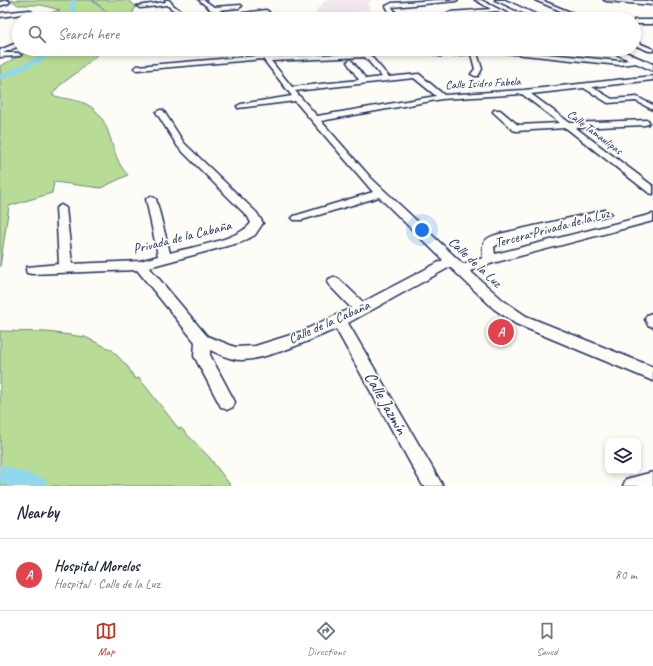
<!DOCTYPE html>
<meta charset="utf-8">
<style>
:root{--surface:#fff;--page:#f2f2f3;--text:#1f2937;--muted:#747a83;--line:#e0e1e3;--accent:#c8321e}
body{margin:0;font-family:Caveat,sans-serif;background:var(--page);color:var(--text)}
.controls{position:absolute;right:12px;bottom:12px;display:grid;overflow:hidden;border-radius:8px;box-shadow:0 2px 6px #0003}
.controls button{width:36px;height:36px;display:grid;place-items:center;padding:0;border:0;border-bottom:1px solid var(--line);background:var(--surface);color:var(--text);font:20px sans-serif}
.you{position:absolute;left:422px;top:230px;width:14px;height:14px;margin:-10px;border:3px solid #fff;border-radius:50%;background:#1a73e8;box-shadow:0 0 0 6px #1a73e833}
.badge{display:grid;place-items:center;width:26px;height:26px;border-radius:50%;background:var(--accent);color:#fff;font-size:13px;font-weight:700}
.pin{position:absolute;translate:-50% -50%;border:2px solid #fff;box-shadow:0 1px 4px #0006}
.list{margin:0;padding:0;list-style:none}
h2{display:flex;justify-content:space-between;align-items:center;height:52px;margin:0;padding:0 16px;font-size:17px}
h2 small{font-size:13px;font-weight:400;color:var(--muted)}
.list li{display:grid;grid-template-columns:26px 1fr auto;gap:12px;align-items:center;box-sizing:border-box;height:72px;padding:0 16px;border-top:1px solid var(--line)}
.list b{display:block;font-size:15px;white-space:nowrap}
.list p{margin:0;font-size:13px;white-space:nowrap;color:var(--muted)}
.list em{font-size:13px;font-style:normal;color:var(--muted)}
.icon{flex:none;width:22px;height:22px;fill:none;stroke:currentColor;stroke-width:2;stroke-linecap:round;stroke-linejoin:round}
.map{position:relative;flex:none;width:653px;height:486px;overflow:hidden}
.search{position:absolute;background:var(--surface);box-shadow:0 2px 6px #0003;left:12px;right:12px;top:12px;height:44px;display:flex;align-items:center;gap:10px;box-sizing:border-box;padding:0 14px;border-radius:22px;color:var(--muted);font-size:15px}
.sheet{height:124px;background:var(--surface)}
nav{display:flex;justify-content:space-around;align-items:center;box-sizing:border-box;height:56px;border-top:1px solid var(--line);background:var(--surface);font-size:11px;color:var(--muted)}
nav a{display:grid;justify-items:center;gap:2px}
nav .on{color:var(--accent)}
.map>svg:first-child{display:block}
.built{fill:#f2e6ee}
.green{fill:#b8dc96;stroke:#6a867a}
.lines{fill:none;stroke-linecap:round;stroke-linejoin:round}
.stream{stroke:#6094b4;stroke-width:1.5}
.canal{fill:#8ed8ee;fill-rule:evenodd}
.street-casing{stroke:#1b2f5e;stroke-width:3}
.secondary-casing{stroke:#1b2f5e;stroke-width:3}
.street{fill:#fdfcf7;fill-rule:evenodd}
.secondary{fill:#fdfcf7;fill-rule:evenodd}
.labels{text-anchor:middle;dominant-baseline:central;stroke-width:3.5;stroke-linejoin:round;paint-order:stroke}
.far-street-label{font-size:12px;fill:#1b2f5e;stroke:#fdfcf7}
.street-label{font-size:14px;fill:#1b2f5e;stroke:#fdfcf7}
.near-street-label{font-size:17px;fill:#1b2f5e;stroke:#fdfcf7}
</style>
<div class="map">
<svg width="653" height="486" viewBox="0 0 653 486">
<rect width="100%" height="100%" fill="#fdfcf7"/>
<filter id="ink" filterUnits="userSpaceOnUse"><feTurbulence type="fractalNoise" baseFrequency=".025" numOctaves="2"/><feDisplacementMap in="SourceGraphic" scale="8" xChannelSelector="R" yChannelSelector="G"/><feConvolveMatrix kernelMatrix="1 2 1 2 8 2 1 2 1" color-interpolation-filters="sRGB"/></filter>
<g filter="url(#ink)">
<!-- built -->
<path class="built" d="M 326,0 L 372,0 L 368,3 L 370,10 L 314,19 L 317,9 Z"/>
<!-- green -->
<path class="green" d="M 11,0 L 127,0 L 136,6 L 130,19 L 49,19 L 46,14 L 60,10 L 41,5 L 18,5 Z
M 32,49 L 126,49 L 99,53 L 79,71 L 59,86 L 52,95 C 63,99 76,99 86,104 C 114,117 108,156 128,175 L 101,188 L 54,182 L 52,193 L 9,206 L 0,267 L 0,66 Z
M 0,331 L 47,332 L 85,337 L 112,350 L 128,367 L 135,379 L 139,378 L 179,429 L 181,428 L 209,457 L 231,486 L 0,486 Z"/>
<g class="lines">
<!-- stream -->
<path class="stream" d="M 92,0 L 109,14"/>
<!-- canal -->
<path class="canal" d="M 71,0 L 75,0 L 75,19 L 69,19 Z
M 56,49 L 64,49 L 26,69 L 0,80 L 0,75 Z
M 0,465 L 45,479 L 48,486 L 8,486 L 0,483 Z"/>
<defs>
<path id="street" d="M 7,0 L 10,2 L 9,3 L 0,6 L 0,2 Z
M 165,0 L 169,0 L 173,5 L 191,19 L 185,19 L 167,5 L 140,8 L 137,6 L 166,2 Z
M 199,0 L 204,0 L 214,7 L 241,5 L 242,6 L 239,8 L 219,10 L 229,15 L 266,10 L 269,12 L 266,14 L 219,19 L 201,19 L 222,15 L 211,10 Z
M 437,0 L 458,0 L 456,1 L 392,7 L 397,15 L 447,15 L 448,16 L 445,18 L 393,19 L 386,6 L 392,3 Z
M 475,0 L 481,0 L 518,19 L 511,19 L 496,11 L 450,16 L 447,14 L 450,12 L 491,9 Z
M 535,0 L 541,0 L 587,19 L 579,19 Z
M 604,0 L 653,1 L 653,5 L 606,1 Z
M 29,10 L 32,12 L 31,13 L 0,17 L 0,13 Z
M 634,20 L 653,20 L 653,24 L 634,24 Z
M 634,41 L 653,49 L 653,51 L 649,51 L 634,45 Z
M 19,42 L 19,46 L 3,53 L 18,53 L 21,55 L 20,56 L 0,57 L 0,50 Z
M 246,49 L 254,49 L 268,57 L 367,53 L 369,54 L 389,77 L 419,74 L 444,95 L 524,90 L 653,76 L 653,80 L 592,87 L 612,99 L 637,97 L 653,105 L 653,110 L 636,101 L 608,103 L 584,88 L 531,94 L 570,123 L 648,120 L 649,122 L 648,124 L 645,125 L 576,128 L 653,186 L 653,194 L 649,193 L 566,128 L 516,131 L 513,130 L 493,112 L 494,110 L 500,110 L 518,125 L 560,123 L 522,94 L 442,99 L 321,121 L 371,178 L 463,264 L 483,258 C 482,243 483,238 499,234 L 605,210 L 611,213 L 609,215 L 503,241 L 494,247 L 495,254 L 653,214 L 653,221 L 493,263 L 470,271 L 504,301 L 526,316 L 653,367 L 653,381 L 516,324 L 494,309 L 450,267 L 348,323 L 443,486 L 423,486 L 336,329 C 313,339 257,365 233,359 C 225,357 217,353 210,350 L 210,355 L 235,402 L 233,407 L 227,410 L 221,407 L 194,356 L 195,342 L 137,270 L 32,274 L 27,273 L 26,270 L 27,267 L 59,264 L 56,208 L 61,205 L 66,208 L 72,264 L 140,261 L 158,256 L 146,199 L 151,196 L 156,199 L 170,253 C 191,247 239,240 251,223 L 248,217 L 178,147 L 156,112 L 160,110 L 163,110 L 184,143 L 257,213 L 263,223 L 255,235 L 242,242 L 149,267 L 207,336 L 235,347 L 255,346 L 300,332 L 351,308 L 329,285 L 327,282 L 329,279 L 334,277 L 339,279 L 363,302 L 443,260 L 379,197 L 302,220 L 294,220 L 292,218 L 294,216 L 373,192 L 295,101 L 238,108 L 237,106 L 241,104 L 292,96 L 263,59 L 137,70 L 134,68 L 137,66 L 257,56 ZM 365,57 L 382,77 L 366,79 L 352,61 L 350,60 L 347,62 L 359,80 L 292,87 L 271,61 ZM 414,78 L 436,96 L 317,116 L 295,91 Z
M 418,49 L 428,49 L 440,52 L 473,49 L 485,49 L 488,51 L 477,53 L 482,69 L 478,76 L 475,76 L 471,74 L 475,69 L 471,54 L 440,56 Z
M 498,49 L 619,61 L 638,59 L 641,61 L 638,63 L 619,65 L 496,52 L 495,51 Z
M 652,313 L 653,314 L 653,327 L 648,325 L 645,319 L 647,315 Z
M 653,472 L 653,486 L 623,486 L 626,479 Z"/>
<path id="secondary" d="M 495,0 L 505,0 L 546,19 L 536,19 Z
M 605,49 L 618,49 L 653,64 L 653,71 Z"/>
</defs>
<!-- street casing -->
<use href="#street" class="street-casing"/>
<!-- secondary casing -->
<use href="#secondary" class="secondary-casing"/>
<!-- street -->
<use href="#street" class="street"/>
<!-- secondary -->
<use href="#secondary" class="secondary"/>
</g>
</g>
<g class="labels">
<!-- far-street labels -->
<g class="far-street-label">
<text transform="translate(483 83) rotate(-3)">Calle Isidro Fabela</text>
<text transform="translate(595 132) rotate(37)">Calle Tamaulipas</text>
</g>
<!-- street labels -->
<g class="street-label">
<text transform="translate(552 228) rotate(-15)">Tercera Privada de la Luz</text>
<text transform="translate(182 237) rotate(-14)">Privada de la Cabaña</text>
<text transform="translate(475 262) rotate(43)">Calle de la Luz</text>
<text transform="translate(329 322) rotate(-24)">Calle de la Cabaña</text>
</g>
<!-- near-street labels -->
<g class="near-street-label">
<text transform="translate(386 403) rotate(60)">Calle Jazmín</text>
</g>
</g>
</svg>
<div class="controls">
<button><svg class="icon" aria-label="layers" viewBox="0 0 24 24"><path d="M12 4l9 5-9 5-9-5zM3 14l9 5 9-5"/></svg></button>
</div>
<div class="you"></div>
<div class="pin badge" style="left:501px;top:332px;background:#e0444e">A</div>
<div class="search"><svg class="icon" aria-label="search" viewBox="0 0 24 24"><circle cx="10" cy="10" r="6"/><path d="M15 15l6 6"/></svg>Search here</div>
</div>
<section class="sheet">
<h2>Nearby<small></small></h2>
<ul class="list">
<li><span class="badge" style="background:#e0444e">A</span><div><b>Hospital Morelos</b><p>Hospital · Calle de la Luz</p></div><em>80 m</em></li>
</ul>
</section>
<nav>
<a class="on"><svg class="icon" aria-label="map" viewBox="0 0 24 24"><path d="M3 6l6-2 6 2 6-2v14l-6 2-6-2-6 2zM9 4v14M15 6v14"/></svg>Map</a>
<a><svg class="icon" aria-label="directions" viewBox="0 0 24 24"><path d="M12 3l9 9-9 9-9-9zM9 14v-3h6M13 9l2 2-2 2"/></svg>Directions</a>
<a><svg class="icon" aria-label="saved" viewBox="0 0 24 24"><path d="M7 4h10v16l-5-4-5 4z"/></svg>Saved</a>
</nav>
